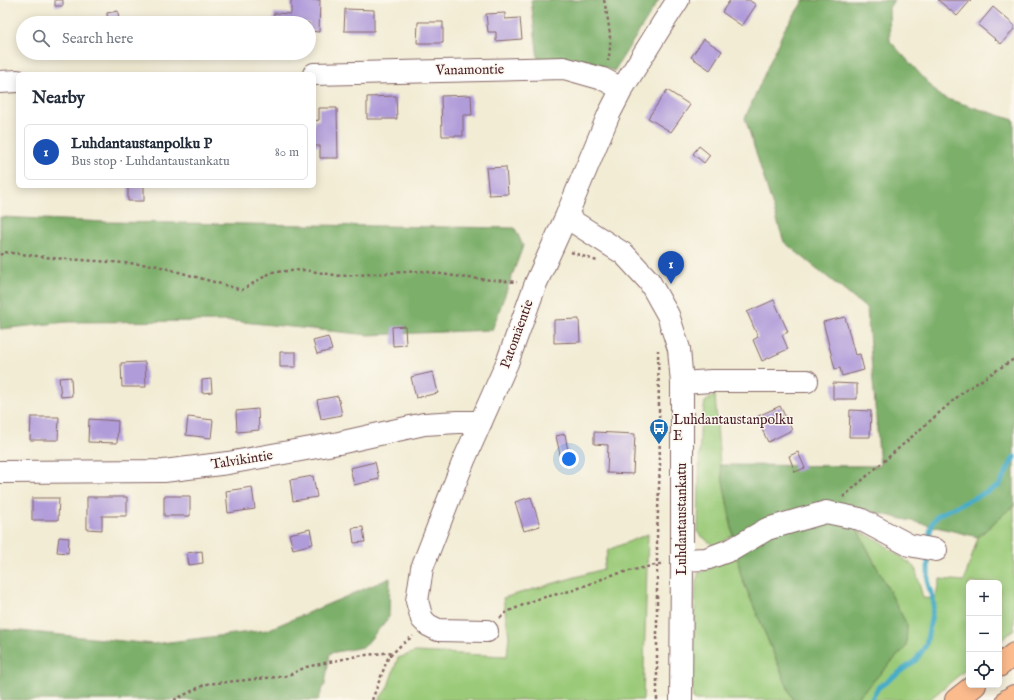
<!DOCTYPE html>
<meta charset="utf-8">
<style>
:root{--surface:#fff;--page:#f2f2f3;--text:#1f2937;--muted:#747a83;--line:#e0e1e3;--accent:#1f6fb2}
body{margin:0;font-family:"IM FELL English",serif;background:var(--page);color:var(--text)}
.controls{position:absolute;right:12px;bottom:12px;display:grid;overflow:hidden;border-radius:6px;box-shadow:0 2px 10px #0003}
.controls button{width:36px;height:36px;display:grid;place-items:center;padding:0;border:0;border-bottom:1px solid var(--line);background:var(--surface);color:var(--text);font:20px sans-serif}
.you{position:absolute;left:569px;top:459px;width:14px;height:14px;margin:-10px;border:3px solid #fff;border-radius:50%;background:#1a73e8;box-shadow:0 0 0 6px #1a73e833}
.badge{display:grid;place-items:center;width:26px;height:26px;border-radius:50%;background:var(--accent);color:#fff;font-size:13px;font-weight:700}
.pin{position:absolute;translate:-50% -33px;filter:drop-shadow(0 1px 2px #0008)}
.pin::after{content:'';position:absolute;top:21px;width:14px;height:12px;background:inherit;clip-path:polygon(0 0,100% 0,50% 100%)}
.list{margin:0;padding:0;list-style:none}
h2{display:flex;justify-content:space-between;align-items:center;height:52px;margin:0;padding:0 16px;font-size:17px}
h2 small{font-size:13px;font-weight:400;color:var(--muted)}
.list li{display:grid;grid-template-columns:26px 1fr auto;gap:12px;align-items:center;box-sizing:border-box;height:56px;margin:0 8px 8px;padding:0 8px;border:1px solid var(--line);border-radius:6px}
.list b{display:block;font-size:15px;white-space:nowrap}
.list p{margin:0;font-size:13px;white-space:nowrap;color:var(--muted)}
.list em{font-size:13px;font-style:normal;color:var(--muted)}
.icon{flex:none;width:22px;height:22px;fill:none;stroke:currentColor;stroke-width:2;stroke-linecap:round;stroke-linejoin:round}
.map{position:relative;flex:none;width:1014px;height:700px;overflow:hidden}
.search{position:absolute;background:var(--surface);box-shadow:0 2px 10px #0003;left:16px;top:16px;width:300px;height:44px;display:flex;align-items:center;gap:10px;box-sizing:border-box;padding:0 14px;border-radius:22px;color:var(--muted);font-size:15px}
.panel{position:absolute;background:var(--surface);box-shadow:0 2px 10px #0003;left:16px;top:72px;width:300px;height:116px;border-radius:6px}
.map>svg:first-child{display:block}
.green{fill:#9bcb79;stroke:#727552}
.forest{fill:#7caf69;stroke:#63674a}
.lines{fill:none;stroke-linecap:round;stroke-linejoin:round}
.stream{stroke:#47acc7;stroke-width:5}
.building{fill:#b19cda}
.minor-casing{stroke:#856766;stroke-width:24}
.highway-casing{stroke:#856766;stroke-width:24}
.path{stroke:#856766;stroke-width:2.5;stroke-dasharray:3 3;stroke-linecap:butt}
.minor{stroke:#fff;stroke-width:22}
.highway{stroke:#fbbb8d;stroke-width:22}
.labels{text-anchor:middle;dominant-baseline:central;stroke-width:3;stroke-linejoin:round;paint-order:stroke}
.street-label{font-size:14px;fill:#4a1f2b;stroke:#fbf7ec}
.poi-label{font-size:14px;fill:#4a1f2b;stroke:#fbf7ec;text-anchor:start}
</style>
<div class="map">
<svg width="1014" height="700" viewBox="0 0 1014 700">
<rect width="100%" height="100%" fill="#fbf7ec"/>
<filter id="ink" filterUnits="userSpaceOnUse"><feTurbulence type="fractalNoise" baseFrequency=".025" numOctaves="2"/><feDisplacementMap in="SourceGraphic" scale="8" xChannelSelector="R" yChannelSelector="G"/><feConvolveMatrix kernelMatrix="1 2 1 2 8 2 1 2 1" color-interpolation-filters="sRGB"/></filter>
<filter id="wash" filterUnits="userSpaceOnUse"><feTurbulence type="fractalNoise" baseFrequency=".012" numOctaves="4" result="noise"/><feDisplacementMap in="SourceGraphic" scale="16" xChannelSelector="R" yChannelSelector="G"/><feGaussianBlur stdDeviation="0.9" result="paint"/><feColorMatrix in="noise" values="0 0 0 0 0 0 0 0 0 0 0 0 0 0 0 0 0 1.4 0 .05"/><feComposite in="paint" operator="in"/></filter>
<g filter="url(#wash)">
<rect width="100%" height="100%" fill="#f2ecd4"/>
<!-- green -->
<path class="green" d="M 715,395 L 720,465 L 733,535 L 715,547 L 698,533 L 700,430 L 705,402 Z
M 1014,505 L 1014,630 L 999,642 L 999,583 L 969,583 L 969,667 L 929,700 L 855,700 L 906,647 L 907,625 L 858,531 L 878,540 L 915,567 L 923,598 L 935,599 L 940,579 L 964,581 L 978,537 Z
M 648,534 L 643,700 L 378,700 L 387,689 L 398,658 L 415,652 L 507,656 L 509,636 L 503,598 L 603,569 L 608,550 Z
M 737,555 L 741,576 L 793,700 L 693,700 L 692,687 L 696,583 L 698,574 Z"/>
<!-- forest -->
<path class="forest" d="M 531,0 L 659,0 L 614,71 L 583,60 L 538,59 Z
M 804,0 L 894,0 L 889,8 L 890,41 L 941,97 L 1014,120 L 1014,505 L 978,537 L 857,508 L 858,531 L 907,625 L 906,647 L 855,700 L 793,700 L 741,576 L 720,465 L 880,466 L 867,309 L 784,242 L 745,118 L 784,30 Z
M 0,217 L 106,222 L 515,228 L 523,246 L 492,330 L 369,335 L 233,321 L 67,322 L 0,329 Z
M 390,578 L 389,617 L 364,647 L 330,653 L 325,684 L 318,700 L 0,700 L 0,629 L 153,644 L 267,630 Z"/>
<g class="lines">
<!-- stream -->
<path class="stream" d="M 929,536 L 932,523 L 938,515 L 999,486 L 1014,457
M 871,700 L 878,688 L 916,660 L 926,645 L 934,603 L 928,584 L 928,562"/>
</g>
<g id="blocks">
<!-- building -->
<path class="building" d="M 55,0 L 63,0 L 63,6 L 55,6 Z
M 291,0 L 320,0 L 319,32 L 309,31 L 309,23 L 273,23 L 274,13 L 291,14 Z
M 730,0 L 749,0 L 756,5 L 742,26 L 722,12 Z
M 938,0 L 971,0 L 957,16 Z
M 993,7 L 1014,25 L 1014,29 L 1001,44 L 978,25 Z
M 345,9 L 374,10 L 374,31 L 344,31 Z
M 118,11 L 119,23 L 108,23 L 107,13 Z
M 505,13 L 505,19 L 520,18 L 522,39 L 496,41 L 496,32 L 488,32 L 486,14 Z
M 418,22 L 443,22 L 443,43 L 417,43 Z
M 704,39 L 722,51 L 710,70 L 691,57 Z
M 667,90 L 690,105 L 671,132 L 648,118 Z
M 471,95 L 472,115 L 463,115 L 463,136 L 442,136 L 441,96 Z
M 396,96 L 397,119 L 367,119 L 367,97 Z
M 319,108 L 337,108 L 338,158 L 320,158 L 320,146 L 314,146 L 314,121 L 319,120 Z
M 699,146 L 710,155 L 704,163 L 693,154 Z
M 506,167 L 508,194 L 489,195 L 486,168 Z
M 128,186 L 144,186 L 144,201 L 128,201 Z
M 774,300 L 788,332 L 782,335 L 788,349 L 762,361 L 753,340 L 758,337 L 747,312 Z
M 845,317 L 855,355 L 860,354 L 864,370 L 842,376 L 840,368 L 835,369 L 823,322 Z
M 579,319 L 580,342 L 554,343 L 554,320 Z
M 405,326 L 406,345 L 393,346 L 392,327 Z
M 328,337 L 332,350 L 317,354 L 313,341 Z
M 280,352 L 296,352 L 296,367 L 280,367 Z
M 145,362 L 146,387 L 122,387 L 121,363 Z
M 433,372 L 438,393 L 416,398 L 411,377 Z
M 71,377 L 72,396 L 61,397 L 59,378 Z
M 211,379 L 212,392 L 202,393 L 202,380 Z
M 833,383 L 857,384 L 857,399 L 833,399 Z
M 338,396 L 342,415 L 321,419 L 317,400 Z
M 780,406 L 792,430 L 768,442 L 756,417 Z
M 258,409 L 259,430 L 237,432 L 236,411 Z
M 850,410 L 871,411 L 870,437 L 849,437 Z
M 31,417 L 59,417 L 58,440 L 30,440 Z
M 188,417 L 213,420 L 211,438 L 186,435 Z
M 89,419 L 118,421 L 117,443 L 88,442 Z
M 594,432 L 635,434 L 633,474 L 607,473 L 608,445 L 594,444 Z
M 565,434 L 569,457 L 561,459 L 556,436 Z
M 798,452 L 805,468 L 795,472 L 789,456 Z
M 375,462 L 379,479 L 354,485 L 350,468 Z
M 313,476 L 317,497 L 293,501 L 290,480 Z
M 252,487 L 255,509 L 228,513 L 226,491 Z
M 164,496 L 190,496 L 190,516 L 164,516 Z
M 87,497 L 127,497 L 127,516 L 102,516 L 102,530 L 87,529 Z
M 531,497 L 540,526 L 524,531 L 515,502 Z
M 32,498 L 59,498 L 58,520 L 32,520 Z
M 363,527 L 365,542 L 354,543 L 352,528 Z
M 310,529 L 313,544 L 293,549 L 289,534 Z
M 59,537 L 69,538 L 68,553 L 57,552 Z
M 202,551 L 203,563 L 189,565 L 187,553 Z"/>
</g>
</g>
<g filter="url(#ink)">
<use href="#blocks" fill-opacity="0" stroke="#856766" stroke-width="1"/>
<g class="lines">
<defs>
<path id="minor" d="M 314,74 L 564,68 L 603,79 L 622,89
M 0,82 L 18,81
M 566,217 L 624,254 L 649,281 L 668,315 L 679,349 L 682,383 L 682,560 L 681,700
M 682,383 L 711,381 L 807,381
M 0,472 L 164,471 L 228,463 L 339,443 L 424,424 L 458,422 L 481,422
M 682,560 L 706,559 L 733,549 L 767,529 L 826,512 L 860,519 L 909,545 L 936,550
M 487,631 L 438,630 L 428,625 L 422,619 L 417,601 L 422,568 L 464,460 L 507,363 L 536,283 L 566,217 L 609,114 L 622,89 L 663,23 L 678,0"/>
<path id="highway" d="M 999,666 L 1014,654
M 956,700 L 975,685
M 1008,700 L 1014,696"/>
</defs>
<!-- minor casing -->
<use href="#minor" class="minor-casing"/>
<!-- highway casing -->
<use href="#highway" class="highway-casing"/>
<!-- path -->
<path class="path" d="M 604,0 C 608,20 613,40 608,61
M 571,252 L 597,261
M 0,255 L 4,252 L 53,258 L 154,265 L 242,290 L 272,272 L 304,270 L 341,276 L 421,271 L 468,278 L 517,282
M 843,497 L 963,392 L 1014,359
M 500,618 L 507,612 L 537,599 L 574,590 L 612,575 L 664,563
M 174,700 L 206,684 L 287,676 L 306,667 L 357,656 L 393,652
M 372,700 L 388,658 L 400,646 L 413,636
M 657,700 L 657,534 L 660,464 L 658,350"/>
<!-- minor -->
<use href="#minor" class="minor"/>
<!-- highway -->
<use href="#highway" class="highway"/>
</g>
</g>
<!-- icons -->
<defs>
<symbol id="bus-pin" viewBox="-11 -11 22 30"><path d="M0 17L-7.5 6A9.5 9.5 0 1 1 7.5 6Z" fill="#1f6fb2" stroke="#fbf7ec"/><path d="M-5-6H5V4H4V6H2V4H-2V6H-4V4H-5ZM-3.5-4V0h7V-4ZM-3.5 1.2v1.5H-2V1.2ZM2 1.2v1.5H3.5V1.2Z" fill="#fff"/></symbol>
</defs>
<g fill-rule="evenodd">
<use href="#bus-pin" x="648" y="417" width="22" height="30"/>
</g>
<g class="labels">
<!-- street labels -->
<g class="street-label">
<text transform="translate(470 70) rotate(-1)">Vanamontie</text>
<text transform="translate(517 334) rotate(-70)">Patomäentie</text>
<text transform="translate(242 460) rotate(-9)">Talvikintie</text>
<text transform="translate(682 519) rotate(-90)">Luhdantaustankatu</text>
</g>
<!-- poi labels -->
<g class="poi-label">
<text x="673" y="420">Luhdantaustanpolku<tspan x="673" dy="16">E</tspan></text>
</g>
</g>
</svg>
<div class="controls">
<button>+</button>
<button>−</button>
<button><svg class="icon" aria-label="locate" viewBox="0 0 24 24"><circle cx="12" cy="12" r="6"/><path d="M12 2v4M12 18v4M2 12h4M18 12h4"/></svg></button>
</div>
<div class="you"></div>
<div class="pin badge" style="left:671px;top:284px;background:#1a4fb4">1</div>
<div class="search"><svg class="icon" aria-label="search" viewBox="0 0 24 24"><circle cx="10" cy="10" r="6"/><path d="M15 15l6 6"/></svg>Search here</div>
<section class="panel">
<h2>Nearby<small></small></h2>
<ul class="list">
<li><span class="badge" style="background:#1a4fb4">1</span><div><b>Luhdantaustanpolku P</b><p>Bus stop · Luhdantaustankatu</p></div><em>80 m</em></li>
</ul>
</section>
</div>
